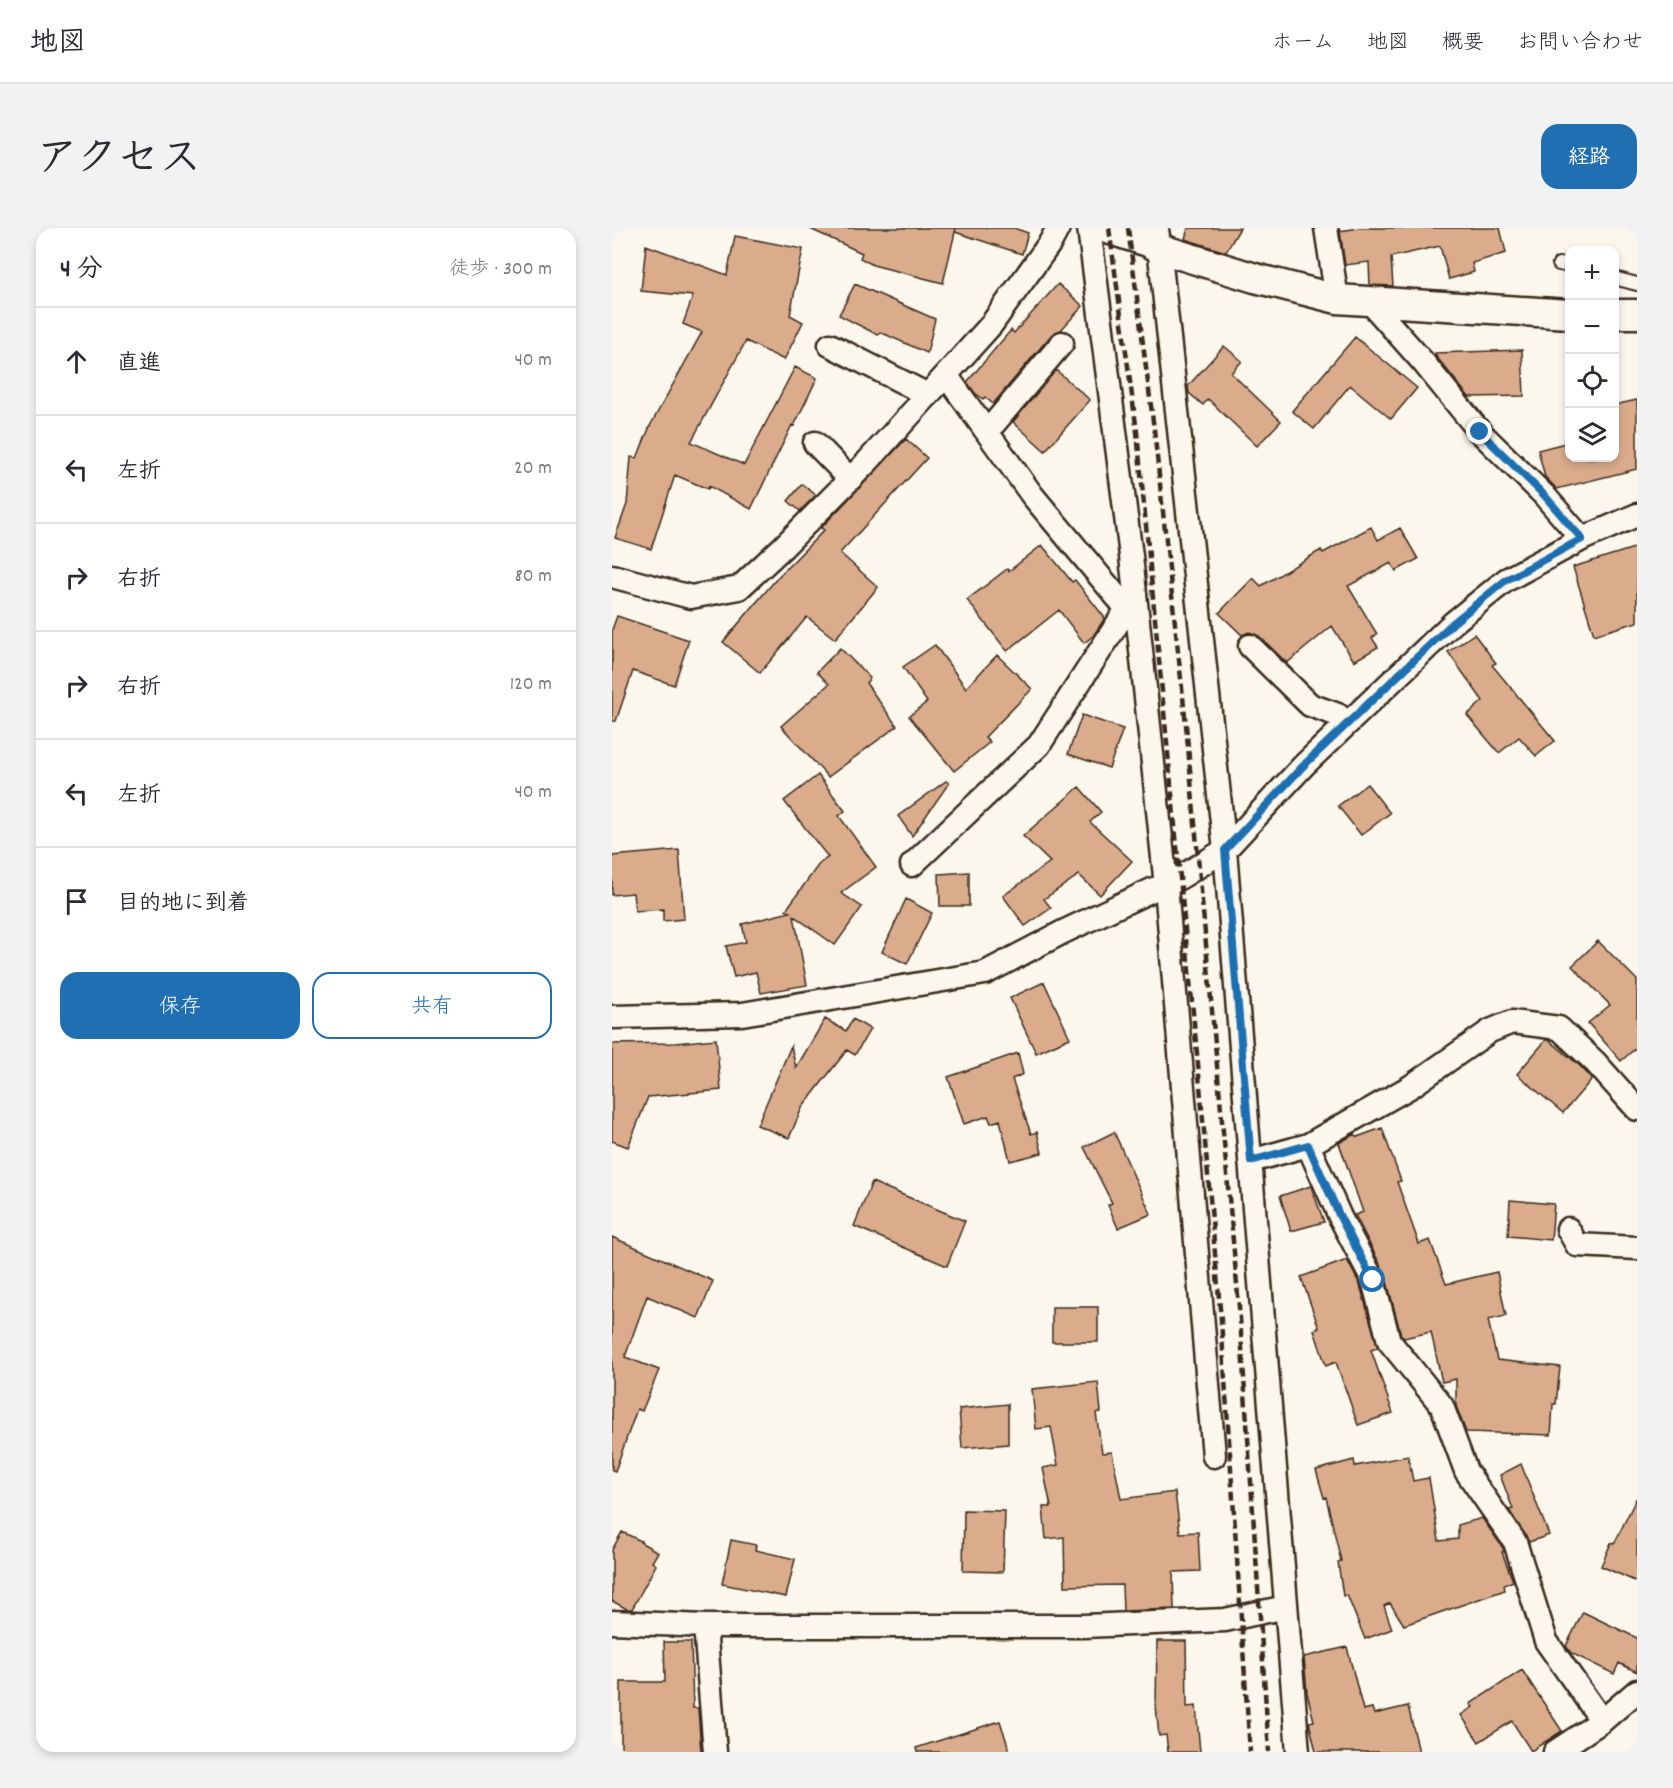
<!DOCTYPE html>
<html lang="ja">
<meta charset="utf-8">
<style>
:root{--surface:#fff;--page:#f2f2f3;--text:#2b2b33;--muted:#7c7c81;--line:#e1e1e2;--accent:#1f6fb2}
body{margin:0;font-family:Dekko,"Klee One",sans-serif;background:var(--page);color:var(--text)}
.controls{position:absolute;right:18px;top:18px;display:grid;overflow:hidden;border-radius:12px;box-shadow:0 3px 9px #0003}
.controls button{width:54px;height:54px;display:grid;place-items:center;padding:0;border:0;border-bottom:2px solid var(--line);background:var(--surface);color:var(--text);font:30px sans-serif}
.stop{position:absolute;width:18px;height:18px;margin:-14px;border:4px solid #1f6fb2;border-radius:50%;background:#fff}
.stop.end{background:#1f6fb2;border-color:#fff;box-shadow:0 2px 6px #0008}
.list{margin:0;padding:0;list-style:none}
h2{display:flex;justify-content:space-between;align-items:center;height:78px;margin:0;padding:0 24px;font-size:26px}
h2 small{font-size:20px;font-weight:400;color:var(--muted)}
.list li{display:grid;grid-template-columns:39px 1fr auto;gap:18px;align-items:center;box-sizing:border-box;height:108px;padding:0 24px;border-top:2px solid var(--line)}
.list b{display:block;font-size:22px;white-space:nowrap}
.list em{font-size:20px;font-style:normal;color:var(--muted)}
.actions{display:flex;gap:12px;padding:18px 24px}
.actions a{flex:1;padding:14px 0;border:2px solid var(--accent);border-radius:18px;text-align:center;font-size:21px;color:var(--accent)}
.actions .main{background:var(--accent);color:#fff}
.icon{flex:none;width:33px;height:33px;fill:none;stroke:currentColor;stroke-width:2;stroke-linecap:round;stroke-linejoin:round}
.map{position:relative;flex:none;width:1025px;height:1524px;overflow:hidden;border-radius:18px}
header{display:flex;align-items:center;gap:36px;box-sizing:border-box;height:84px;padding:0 30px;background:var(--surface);border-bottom:2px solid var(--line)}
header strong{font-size:28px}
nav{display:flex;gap:33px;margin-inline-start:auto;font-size:21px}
.intro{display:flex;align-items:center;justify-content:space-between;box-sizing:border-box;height:144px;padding:0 36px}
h1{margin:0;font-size:42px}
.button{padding:15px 27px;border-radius:18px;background:var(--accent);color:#fff;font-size:21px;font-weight:700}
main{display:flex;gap:36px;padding:0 36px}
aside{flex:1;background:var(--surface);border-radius:18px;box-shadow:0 3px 9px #0003}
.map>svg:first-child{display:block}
.building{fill:#dbac8c;stroke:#3b2a1e;stroke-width:1.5}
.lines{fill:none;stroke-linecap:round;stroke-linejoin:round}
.service-casing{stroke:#3b2a1e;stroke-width:16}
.minor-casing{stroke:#3b2a1e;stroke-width:27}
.tertiary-casing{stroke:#3b2a1e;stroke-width:33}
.service{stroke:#fbf7ec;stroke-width:12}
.minor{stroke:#fbf7ec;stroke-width:22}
.tertiary{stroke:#fbf7ec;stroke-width:28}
.rail{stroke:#3b2a1e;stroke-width:4.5;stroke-dasharray:9 4.5;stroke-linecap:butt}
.route{stroke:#1f6fb2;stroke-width:8}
</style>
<header>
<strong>地図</strong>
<nav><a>ホーム</a><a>地図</a><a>概要</a><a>お問い合わせ</a></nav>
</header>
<div class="intro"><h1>アクセス</h1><a class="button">経路</a></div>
<main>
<aside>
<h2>4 分<small>徒歩 · 300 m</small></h2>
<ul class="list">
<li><svg class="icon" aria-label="ahead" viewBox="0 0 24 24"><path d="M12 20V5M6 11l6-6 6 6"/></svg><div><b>直進</b></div><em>40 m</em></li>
<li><svg class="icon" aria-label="left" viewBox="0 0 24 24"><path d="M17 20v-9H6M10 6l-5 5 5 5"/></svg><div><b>左折</b></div><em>20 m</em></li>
<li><svg class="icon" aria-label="right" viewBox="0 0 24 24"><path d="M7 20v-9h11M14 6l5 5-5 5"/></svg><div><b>右折</b></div><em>80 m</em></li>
<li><svg class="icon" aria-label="right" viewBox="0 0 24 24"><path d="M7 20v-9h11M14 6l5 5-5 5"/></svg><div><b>右折</b></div><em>120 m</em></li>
<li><svg class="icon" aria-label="left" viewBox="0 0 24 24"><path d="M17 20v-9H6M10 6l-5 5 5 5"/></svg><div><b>左折</b></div><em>40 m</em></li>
<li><svg class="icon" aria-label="arrive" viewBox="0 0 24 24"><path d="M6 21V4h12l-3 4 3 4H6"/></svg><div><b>目的地に到着</b></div></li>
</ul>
<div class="actions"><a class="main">保存</a><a>共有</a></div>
</aside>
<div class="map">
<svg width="1025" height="1524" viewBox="0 0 1025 1524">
<rect width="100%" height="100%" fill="#fbf7ec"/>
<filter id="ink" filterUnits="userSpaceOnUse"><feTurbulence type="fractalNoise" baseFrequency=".0167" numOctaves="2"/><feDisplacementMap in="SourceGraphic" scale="12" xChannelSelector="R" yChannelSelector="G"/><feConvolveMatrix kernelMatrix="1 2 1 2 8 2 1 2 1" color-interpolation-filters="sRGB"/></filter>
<g filter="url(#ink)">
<!-- building -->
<path class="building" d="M 196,0 L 402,0 L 416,5 L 410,26 L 343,4 L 344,0 L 331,55 L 261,37 L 248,30 L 250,25 Z
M 576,0 L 628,0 L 614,24 L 573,11 Z
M 747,0 L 888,0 L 894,25 L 860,35 L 862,44 L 837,51 L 828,18 L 779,29 L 781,58 L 758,57 L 757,34 L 733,37 L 728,3 Z
M 123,8 L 191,21 L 178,87 L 191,94 L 172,132 L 134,113 L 79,214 L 132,237 L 183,139 L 205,150 L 182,198 L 180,197 L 139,281 L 97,258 L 96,261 L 63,247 L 39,321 L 3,310 L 15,276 L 19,229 L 25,230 L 38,198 L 90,104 L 71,96 L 81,68 L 29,63 L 34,17 L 115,47 Z
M 243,56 L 323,91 L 315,125 L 268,104 L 266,107 L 227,87 Z
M 446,56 L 471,78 L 449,102 L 440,106 L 381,176 L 373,169 L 371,171 L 363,165 L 355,154 L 399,102 L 402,105 Z
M 743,109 L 805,160 L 779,191 L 738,157 L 702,201 L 680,183 Z
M 612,118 L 630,133 L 619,145 L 669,193 L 645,218 L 596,171 L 591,177 L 577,165 L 576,158 Z
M 910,122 L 912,168 L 857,169 L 823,127 L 823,125 Z
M 444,142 L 478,172 L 433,223 L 401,194 Z
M 1025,172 L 1025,241 L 945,261 L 933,249 L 926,222 L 957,214 L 957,230 L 1002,230 L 1002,177 Z
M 294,211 L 315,230 L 228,325 L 266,359 L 223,411 L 195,389 L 148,445 L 111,414 L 166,349 L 212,302 L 209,300 Z
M 190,256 L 204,267 L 188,283 L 176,273 Z
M 759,299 L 766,312 L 788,300 L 806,331 L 784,343 L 779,335 L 736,358 L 765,406 L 760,410 L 766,419 L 742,433 L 720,398 L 675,435 L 647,408 L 637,404 L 630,407 L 607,385 L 641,350 L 649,358 L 709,322 L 711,325 Z
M 430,317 L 460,354 L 463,352 L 493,390 L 481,408 L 472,415 L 447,382 L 395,423 L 355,372 L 395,341 L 397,343 Z
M 1025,319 L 1025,394 L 982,407 L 961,339 Z
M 5,388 L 77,412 L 62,457 L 21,443 L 4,493 L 0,493 L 0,402 Z
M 862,406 L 884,435 L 880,437 L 943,513 L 924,528 L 907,509 L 887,525 L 855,487 L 871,473 L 836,424 Z
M 323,417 L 354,460 L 385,427 L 420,461 L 373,509 L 378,514 L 342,543 L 297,488 L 315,474 L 291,439 Z
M 228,420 L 258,450 L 254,455 L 285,498 L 216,549 L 169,498 L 217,456 L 205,444 Z
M 470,487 L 511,501 L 497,540 L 456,526 Z
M 206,547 L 233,583 L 227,588 L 264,639 L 229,665 L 250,679 L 223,717 L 182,688 L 195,757 L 149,765 L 144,744 L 122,749 L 114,718 L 134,714 L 130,696 L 178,684 L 174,682 L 207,636 L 216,629 L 172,573 Z
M 334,553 L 337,555 L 300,608 L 286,588 Z
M 755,556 L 778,585 L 749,607 L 726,578 Z
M 467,559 L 489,584 L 478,594 L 520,633 L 488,667 L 467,647 L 432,671 L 439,680 L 413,698 L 391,668 L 438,634 L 411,608 Z
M 67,622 L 72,691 L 51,693 L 51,681 L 23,683 L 21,665 L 0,667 L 0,628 Z
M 357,644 L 357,678 L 328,678 L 327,646 Z
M 294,671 L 320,685 L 295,736 L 270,724 Z
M 986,713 L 1025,752 L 1025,819 L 1009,833 L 976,795 L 998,777 L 960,738 Z
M 432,754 L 458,810 L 424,825 L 398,770 Z
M 213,791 L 234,803 L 241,791 L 258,801 L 243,827 L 235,822 L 190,880 L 177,910 L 145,897 L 179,818 L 184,840 Z
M 104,811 L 109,862 L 36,869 L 16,919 L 0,913 L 0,816 L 63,815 Z
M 934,812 L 937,812 L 968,838 L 980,851 L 951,885 L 905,846 Z
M 406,825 L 411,846 L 400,851 L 419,906 L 425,904 L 430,925 L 398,933 L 388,892 L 379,895 L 376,888 L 352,896 L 336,849 Z
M 770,900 L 789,953 L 785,954 L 807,1016 L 818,1012 L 834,1056 L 885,1044 L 894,1088 L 876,1092 L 885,1132 L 948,1139 L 944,1176 L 941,1176 L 939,1207 L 854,1204 L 844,1178 L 844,1151 L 830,1154 L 819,1104 L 792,1110 L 789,1107 L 773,1046 L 743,987 L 751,984 L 727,915 L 743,906 L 745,909 Z
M 502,904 L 539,986 L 506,1000 L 496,977 L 500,975 L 472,919 Z
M 260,954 L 353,993 L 335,1038 L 242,998 Z
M 699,958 L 712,994 L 679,1003 L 668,968 Z
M 898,972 L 942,976 L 939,1012 L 896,1008 Z
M 0,1009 L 101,1053 L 86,1090 L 35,1068 L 13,1129 L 47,1142 L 30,1183 L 25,1181 L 3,1243 L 0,1242 Z
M 735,1032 L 748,1057 L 766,1120 L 759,1122 L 781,1185 L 746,1197 L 724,1134 L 714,1138 L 702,1102 L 707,1100 L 689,1049 Z
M 440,1079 L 486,1079 L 486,1114 L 440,1114 Z
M 486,1154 L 489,1184 L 484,1185 L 490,1225 L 500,1224 L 509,1271 L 563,1264 L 568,1305 L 586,1304 L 588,1343 L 561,1344 L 562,1381 L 511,1383 L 510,1357 L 453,1358 L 452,1309 L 434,1311 L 431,1279 L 439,1279 L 431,1240 L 446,1237 L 439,1199 L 424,1201 L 420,1161 Z
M 396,1176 L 396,1216 L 350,1220 L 347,1181 Z
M 796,1228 L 801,1253 L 817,1250 L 827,1313 L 846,1311 L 846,1297 L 870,1290 L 891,1320 L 892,1324 L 890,1324 L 901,1353 L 892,1357 L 893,1362 L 792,1397 L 778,1375 L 772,1378 L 780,1401 L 753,1411 L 735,1367 L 731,1368 L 726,1334 L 729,1333 L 714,1269 L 712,1270 L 704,1242 L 742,1232 L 743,1238 Z
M 909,1236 L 937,1307 L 917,1314 L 897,1282 L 901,1281 L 888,1247 Z
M 1025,1269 L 1025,1354 L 989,1338 L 999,1315 L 1002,1316 Z
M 352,1282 L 393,1283 L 391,1344 L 351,1343 Z
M 10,1304 L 29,1313 L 28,1314 L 46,1324 L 40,1334 L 44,1337 L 20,1381 L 15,1381 L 0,1373 L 0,1322 Z
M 119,1312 L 144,1317 L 143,1322 L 183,1331 L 174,1369 L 110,1356 Z
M 971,1384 L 1025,1410 L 1025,1444 L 1007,1435 L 1002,1446 L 959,1425 L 954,1418 Z
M 545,1413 L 574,1413 L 575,1479 L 584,1478 L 588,1524 L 556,1524 L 554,1507 L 547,1508 L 544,1478 Z
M 52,1414 L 79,1414 L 81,1480 L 86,1480 L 89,1524 L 9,1524 L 9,1454 L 53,1454 Z
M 735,1419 L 751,1482 L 760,1480 L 762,1486 L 796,1478 L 807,1524 L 704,1524 L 697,1494 L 702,1493 L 695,1465 L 692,1429 Z
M 910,1442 L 950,1503 L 919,1523 L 900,1493 L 867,1514 L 849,1487 L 861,1479 L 858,1476 Z
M 388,1493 L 398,1524 L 305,1524 L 304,1520 Z"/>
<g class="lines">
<defs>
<path id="service" d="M 947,36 L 957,38
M 1002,50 L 1025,56"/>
<path id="minor" d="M 477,0 L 519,328 L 554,658 L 602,1228
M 545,0 L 613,622 L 686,1524
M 714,0 L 725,71
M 757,73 L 811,134 L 868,204 L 932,267 L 970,311
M 218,117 L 316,167
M 375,204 L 450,115
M 203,215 L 238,251
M 0,348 L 79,369 L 127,360 L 171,319 L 256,233 L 334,147 L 379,97 L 438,15 L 446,0
M 638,418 L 698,477 L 726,487 L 735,496
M 300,637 L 427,517 L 515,381 L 420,267 L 334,147
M 0,789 L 130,786 L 373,745 L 451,704 L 542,661 L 554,658 L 613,622 L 692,537 L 841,395 L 894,352 L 970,311 L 1025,287
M 696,917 L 798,859 L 878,803 L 900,794 L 947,800 L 983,834 L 1025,881
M 639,933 L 696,917 L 728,989 L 761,1052 L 777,1113 L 830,1178 L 854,1243 L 903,1314 L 934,1413 L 990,1493 L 943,1524
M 956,1001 L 965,1017 L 1025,1020
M 0,1394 L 93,1398 L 472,1398 L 613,1392 L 674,1379
M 93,1398 L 103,1524
M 990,1493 L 1025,1463"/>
<path id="tertiary" d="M 492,0 L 536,14 L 549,21 L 643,50 L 725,71 L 957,86
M 1002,86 L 1025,86"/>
</defs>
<!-- service casing -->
<use href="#service" class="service-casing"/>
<!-- minor casing -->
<use href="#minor" class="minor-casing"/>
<!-- tertiary casing -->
<use href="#tertiary" class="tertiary-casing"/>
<!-- service -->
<use href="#service" class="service"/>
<!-- minor -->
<use href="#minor" class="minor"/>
<!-- tertiary -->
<use href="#tertiary" class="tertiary"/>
<!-- rail -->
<path class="rail" d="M 497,0 L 525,204 L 586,836 L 609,1092 L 638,1524
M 516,0 L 542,201 L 574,497 L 628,1090 L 657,1524"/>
</g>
</g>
<g class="lines" filter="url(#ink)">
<!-- route -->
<path class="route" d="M 761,1052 L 728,989 L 696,917 L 639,933 L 613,622 L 692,537 L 841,395 L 894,352 L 970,311 L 932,267 L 868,204"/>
</g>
</svg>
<div class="controls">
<button>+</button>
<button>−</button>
<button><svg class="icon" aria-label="locate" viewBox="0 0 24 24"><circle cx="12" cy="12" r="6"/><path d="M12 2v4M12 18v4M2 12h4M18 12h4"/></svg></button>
<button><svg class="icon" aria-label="layers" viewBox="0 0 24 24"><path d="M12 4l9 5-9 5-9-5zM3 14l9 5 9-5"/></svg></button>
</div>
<div class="stop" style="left:761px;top:1052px"></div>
<div class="stop end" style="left:868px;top:204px"></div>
</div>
</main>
